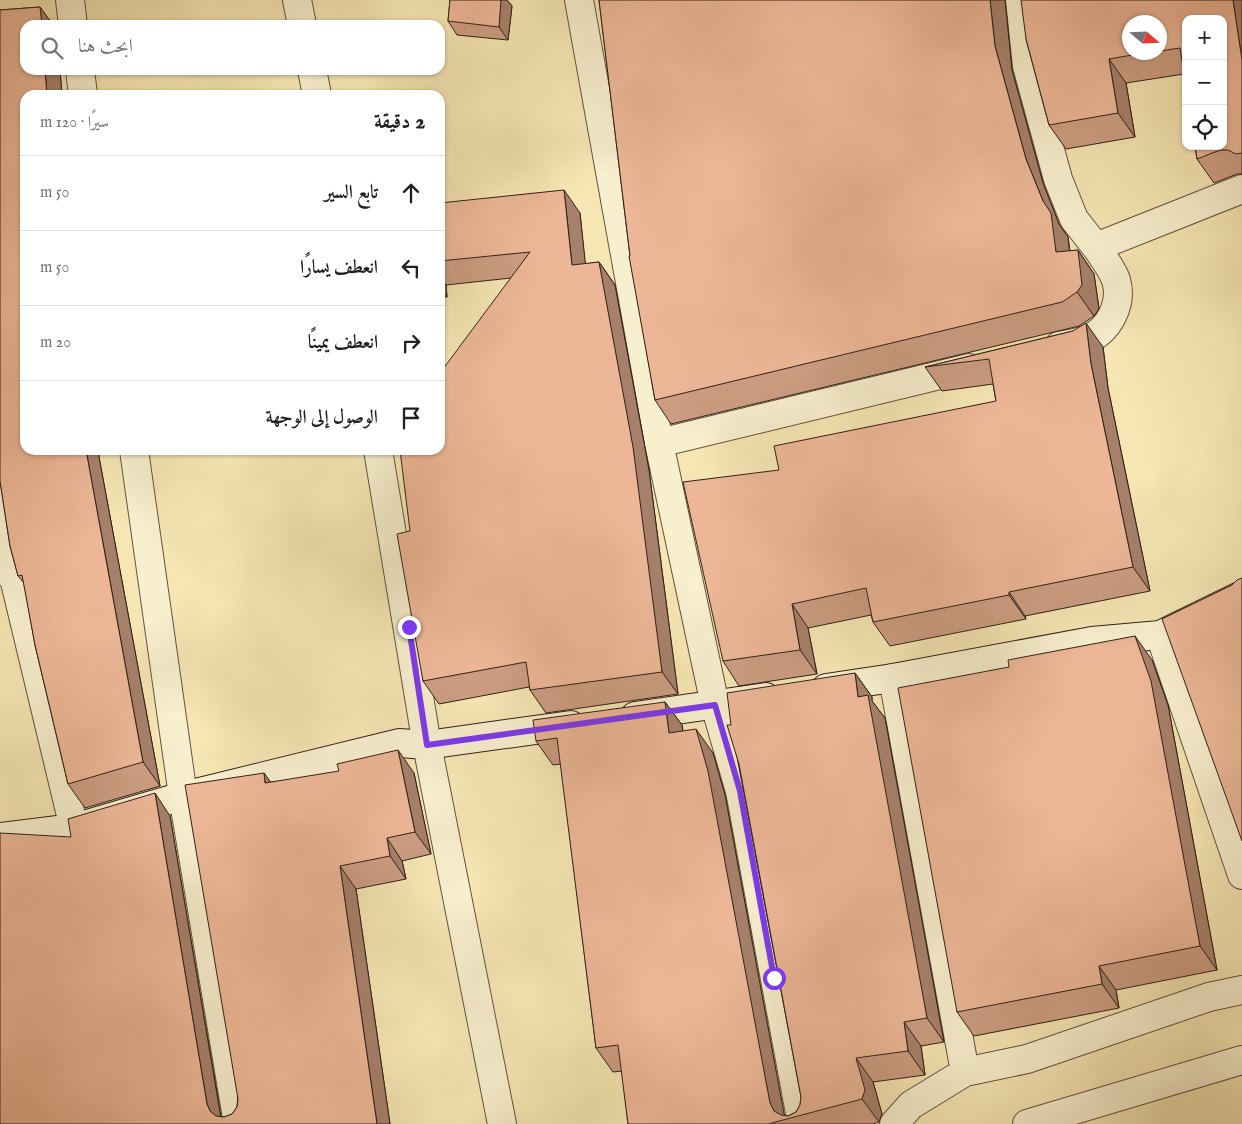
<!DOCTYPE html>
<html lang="ar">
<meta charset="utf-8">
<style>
:root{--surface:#fff;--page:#f6f6f6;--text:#202124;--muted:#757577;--line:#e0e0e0}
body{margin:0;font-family:"IM FELL English",Amiri,serif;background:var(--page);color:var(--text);direction:rtl}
.controls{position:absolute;right:15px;top:15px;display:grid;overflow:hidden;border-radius:10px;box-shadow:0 1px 4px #0004}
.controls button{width:45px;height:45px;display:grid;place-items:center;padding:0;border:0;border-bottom:1px solid var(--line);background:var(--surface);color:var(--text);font:25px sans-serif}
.compass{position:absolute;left:1122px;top:15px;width:45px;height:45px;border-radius:50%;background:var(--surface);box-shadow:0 1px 4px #0004;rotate:109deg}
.stop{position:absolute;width:15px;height:15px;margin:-11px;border:4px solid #7c3aed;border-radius:50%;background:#fff}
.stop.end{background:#7c3aed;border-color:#fff;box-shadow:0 1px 5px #0008}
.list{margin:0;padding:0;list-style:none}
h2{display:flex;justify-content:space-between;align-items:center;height:65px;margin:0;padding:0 20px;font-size:21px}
h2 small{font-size:16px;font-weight:400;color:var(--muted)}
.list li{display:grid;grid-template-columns:32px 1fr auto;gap:15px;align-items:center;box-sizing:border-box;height:75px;padding:0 20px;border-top:1px solid var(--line)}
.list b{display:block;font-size:19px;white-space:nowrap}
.list em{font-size:16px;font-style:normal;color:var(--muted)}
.icon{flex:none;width:28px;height:28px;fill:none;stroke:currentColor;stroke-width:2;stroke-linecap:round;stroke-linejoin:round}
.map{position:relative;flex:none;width:1242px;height:1124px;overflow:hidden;direction:ltr}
.search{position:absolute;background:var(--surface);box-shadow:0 1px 4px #0004;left:20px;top:20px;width:425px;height:55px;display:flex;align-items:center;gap:12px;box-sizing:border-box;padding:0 18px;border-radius:15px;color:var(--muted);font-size:19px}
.panel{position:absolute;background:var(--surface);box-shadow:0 1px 4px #0004;left:20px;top:90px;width:425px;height:365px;border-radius:15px;direction:rtl}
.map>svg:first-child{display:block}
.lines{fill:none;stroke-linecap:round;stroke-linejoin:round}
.lane-casing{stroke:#62523f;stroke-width:26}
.street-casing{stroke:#62523f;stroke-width:30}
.secondary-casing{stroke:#312118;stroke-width:30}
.lane{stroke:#f8efce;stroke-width:24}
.street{stroke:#f8efce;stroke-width:28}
.secondary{stroke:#f8efce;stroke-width:28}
.wall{fill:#cc9d82;stroke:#312118;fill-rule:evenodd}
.shaded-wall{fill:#a6806a;stroke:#312118}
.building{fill:#edb797;stroke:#312118}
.route{stroke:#7c3aed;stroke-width:6}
</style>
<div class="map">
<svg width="1242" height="1124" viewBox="0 0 1242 1124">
<rect width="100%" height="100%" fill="#f5e6b3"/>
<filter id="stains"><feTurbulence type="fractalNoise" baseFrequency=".004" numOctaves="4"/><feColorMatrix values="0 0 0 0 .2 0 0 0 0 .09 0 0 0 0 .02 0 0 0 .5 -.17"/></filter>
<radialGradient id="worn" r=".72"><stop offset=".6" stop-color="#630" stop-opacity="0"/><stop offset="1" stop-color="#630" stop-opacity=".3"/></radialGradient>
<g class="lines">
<defs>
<path id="lane" d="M 0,484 L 14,578"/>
<path id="street" d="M 70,0 L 73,25
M 297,0 L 302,25
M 579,0 L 659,443 L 715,705 L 740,791 L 802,1124
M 1020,0 L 1027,66 L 1058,179 L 1074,219 L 1096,247
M 80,70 L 83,95
M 312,70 L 317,95
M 1059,346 C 1068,344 1077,343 1086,340 C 1109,331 1123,304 1116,280 C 1112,269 1103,257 1096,247 L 1242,189
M 659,443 L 969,368
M 134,450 L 183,796 L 238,1124
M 378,450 L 427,745 L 502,1124
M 0,567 L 14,578 L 74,828
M 1160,635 L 1242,875
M 893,678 L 965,1072
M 894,1124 L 911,1105 L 965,1072 L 1027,1059 L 1209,997 L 1242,990
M 1027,1124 L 1242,1060"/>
<path id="secondary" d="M 826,688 L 893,678 L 1092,641 L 1160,635 L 1242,595
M 635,716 L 766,697
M 0,837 L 74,828 L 183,796 L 399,743 L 427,745 L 571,725"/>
</defs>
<!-- lane casing -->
<use href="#lane" class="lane-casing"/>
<!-- street casing -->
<use href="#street" class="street-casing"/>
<!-- secondary casing -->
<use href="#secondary" class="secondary-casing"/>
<!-- lane -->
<use href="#lane" class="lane"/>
<!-- street -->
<use href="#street" class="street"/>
<!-- secondary -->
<use href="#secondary" class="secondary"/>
</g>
<!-- wall -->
<path class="wall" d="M 450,0 L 507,0 L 512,6 L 508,40 L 457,35 L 448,21 Z
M 599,0 L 1005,0 L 1012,70 L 1043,183 L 1059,224 L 1068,237 L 1070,251 L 1078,250 L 1094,274 L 1099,309 L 1094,316 L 1079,326 L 671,424 L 655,400 L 630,256 Z
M 1242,0 L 1242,174 L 1237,174 L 1214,183 L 1197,159 L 1184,74 L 1126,83 L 1135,137 L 1066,149 L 1049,125 L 1026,39 ZM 1160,22 L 1160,52 L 1130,52 Z
M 40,7 L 53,25 L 25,25 L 25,70 L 60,70 L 62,95 L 25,95 L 25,450 L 99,450 L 99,457 L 160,786 L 85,808 L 68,784 L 35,645 L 24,583 L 18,576 L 10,546 L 0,481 L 0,10 Z
M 440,203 L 580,213 L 585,264 L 599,262 L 615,285 L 649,470 L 678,694 L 546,713 L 530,690 L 529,687 L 439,704 L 423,681 L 410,531 L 511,278 L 446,285 L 447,297 L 440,297 Z
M 1073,331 L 1103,347 L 1108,388 L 1150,591 L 1025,616 L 1026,619 L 890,646 L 873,622 L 871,615 L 808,628 L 817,674 L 739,686 L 723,661 L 779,470 L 996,401 L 993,384 L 942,391 L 925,367 Z
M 1152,660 L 1168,705 L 1217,970 L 1116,990 L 1119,1008 L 974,1036 L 957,1012 Z
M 855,673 L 872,697 L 872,701 L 885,718 L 944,1042 L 921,1046 L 925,1075 L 873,1082 L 882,1114 L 879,1122 L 873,1124 L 628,1124 L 622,1071 L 613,1072 L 596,1048 L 561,764 L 553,765 L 536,741 L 665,702 L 682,725 L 683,731 L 713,753 L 725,795 L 784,1115 L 788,1116 L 796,1112 L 800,1105 L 801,1097 L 731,725 Z
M 264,773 L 270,782 L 414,773 L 431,854 L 402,861 L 406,879 L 356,889 L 390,1124 L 0,1124 L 71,837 L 170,816 L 221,1116 L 224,1117 L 232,1114 L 237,1107 Z"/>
<!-- shaded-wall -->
<path class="shaded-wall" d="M 500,0 L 507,0 L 512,6 L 508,40 L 499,27 Z
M 990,0 L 1005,0 L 1012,70 L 1043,183 L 1059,224 L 1068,237 L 1072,276 L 1056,252 L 1043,201 L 1026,159 L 995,46 Z
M 1233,0 L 1242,0 L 1242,60 Z
M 40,7 L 53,25 L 42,25 Z
M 1109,59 L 1126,83 L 1135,137 L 1118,113 Z
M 45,70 L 60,70 L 62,95 L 47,95 Z
M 564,190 L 580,213 L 588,288 L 572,265 Z
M 1078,250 L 1094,274 L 1099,309 L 1094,316 L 1077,292 Z
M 599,262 L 615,285 L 649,470 L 678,694 L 662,672 Z
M 440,277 L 446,285 L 447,297 L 440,286 Z
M 1086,323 L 1103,347 L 1108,388 L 1150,591 L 1133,567 L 1091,364 Z
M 86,450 L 99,450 L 99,457 L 160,786 L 143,762 Z
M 1009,592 L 1025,616 L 1026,619 L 1009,595 Z
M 792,604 L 808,628 L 817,674 L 800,650 Z
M 1135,636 L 1152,660 L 1168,705 L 1217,970 L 1200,946 Z
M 855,673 L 872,697 L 872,701 L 885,718 L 944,1042 L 927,1018 L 858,697 Z
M 665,702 L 682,725 L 686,756 L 669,733 Z
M 696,729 L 713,753 L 725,795 L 785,1119 L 774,1111 L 770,1103 Z
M 398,750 L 414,773 L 431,854 L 415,832 Z
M 264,773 L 280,795 L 265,783 Z
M 155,793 L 170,816 L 222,1124 L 210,1111 L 207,1104 Z
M 387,838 L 402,861 L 406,879 L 390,856 Z
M 340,866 L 356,889 L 390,1124 L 377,1124 Z
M 1099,966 L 1116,990 L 1119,1008 L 1102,984 Z
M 904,1022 L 921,1046 L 925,1075 L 908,1051 Z
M 856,1058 L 873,1082 L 882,1114 L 879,1122 L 862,1099 Z"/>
<!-- building -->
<path class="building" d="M 450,0 L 501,0 L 499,27 L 448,21 Z
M 599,0 L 990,0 L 995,46 L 1026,159 L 1043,201 L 1051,213 L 1056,252 L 1078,250 L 1082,285 L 1077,292 L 1062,302 L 655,400 L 629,256 L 630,256 Z
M 1021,0 L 1233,0 L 1242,60 L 1242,153 L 1236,154 L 1228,150 L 1220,150 L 1197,159 L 1195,146 L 1223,146 L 1223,19 L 1186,19 L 1186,86 L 1180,48 L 1160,51 L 1160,22 L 1130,22 L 1130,52 L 1150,52 L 1109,59 L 1118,113 L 1049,125 L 1026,39 Z
M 40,7 L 42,25 L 25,25 L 25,70 L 45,70 L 47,95 L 25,95 L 25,450 L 86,450 L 143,762 L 68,784 L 35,645 L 22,575 L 18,576 L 10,546 L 0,481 L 0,10 Z
M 411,92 L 411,95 L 383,95 Z
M 564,190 L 572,265 L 599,262 L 633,447 L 662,672 L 530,690 L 526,662 L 423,681 L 397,534 L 410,531 L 400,450 L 440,450 L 440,373 L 530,252 L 440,261 L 440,203 Z
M 1086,323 L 1091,364 L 1133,567 L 1009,592 L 1009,595 L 873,622 L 866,588 L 792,604 L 800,650 L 723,661 L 683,482 L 779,470 L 774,446 L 996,401 L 989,359 L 925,367 L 1073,331 Z
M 1242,578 L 1242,841 L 1162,619 L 1232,585 L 1237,580 Z
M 1135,636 L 1151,681 L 1200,946 L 1099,966 L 1102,984 L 957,1012 L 898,688 L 1009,667 L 1008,660 Z
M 855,673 L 858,697 L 868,695 L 927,1018 L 904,1022 L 908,1051 L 856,1058 L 865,1090 L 862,1099 L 768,1124 L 628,1124 L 618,1045 L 596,1048 L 557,738 L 536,741 L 533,720 L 665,702 L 669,733 L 696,729 L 708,771 L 770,1103 L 774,1111 L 781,1115 L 788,1116 L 796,1112 L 800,1105 L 801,1097 L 739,764 L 727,725 L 731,725 L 727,693 Z
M 398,750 L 415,832 L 387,838 L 390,856 L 340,866 L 377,1124 L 0,1124 L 0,833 L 71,837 L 68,819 L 155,793 L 207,1104 L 210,1111 L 216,1116 L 224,1117 L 232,1114 L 237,1107 L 238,1099 L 185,785 L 264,773 L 265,783 L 339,771 L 337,764 Z"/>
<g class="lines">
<!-- route -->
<path class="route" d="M 409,627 L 427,745 L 715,705 L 740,791 L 774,978"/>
</g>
<rect width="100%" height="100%" filter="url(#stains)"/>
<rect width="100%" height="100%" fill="url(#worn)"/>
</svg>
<div class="controls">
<button>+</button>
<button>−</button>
<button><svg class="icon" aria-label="locate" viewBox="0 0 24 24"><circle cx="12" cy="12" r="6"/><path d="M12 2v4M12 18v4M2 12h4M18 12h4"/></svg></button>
</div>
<svg class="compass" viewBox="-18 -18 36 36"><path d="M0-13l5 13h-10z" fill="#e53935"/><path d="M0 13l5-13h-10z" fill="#757577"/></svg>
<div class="stop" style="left:774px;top:978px"></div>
<div class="stop end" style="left:409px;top:627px"></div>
<div class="search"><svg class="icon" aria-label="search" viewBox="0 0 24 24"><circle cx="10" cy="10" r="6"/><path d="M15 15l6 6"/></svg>ابحث هنا</div>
<section class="panel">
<h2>2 دقيقة<small>سيرًا · 120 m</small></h2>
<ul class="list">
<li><svg class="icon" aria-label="ahead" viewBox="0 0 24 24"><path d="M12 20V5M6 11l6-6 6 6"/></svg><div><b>تابع السير</b></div><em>50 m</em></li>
<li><svg class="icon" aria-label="left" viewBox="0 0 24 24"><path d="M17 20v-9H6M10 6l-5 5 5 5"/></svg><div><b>انعطف يسارًا</b></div><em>50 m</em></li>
<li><svg class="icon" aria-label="right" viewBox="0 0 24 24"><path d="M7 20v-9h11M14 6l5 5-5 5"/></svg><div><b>انعطف يمينًا</b></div><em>20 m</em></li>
<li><svg class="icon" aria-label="arrive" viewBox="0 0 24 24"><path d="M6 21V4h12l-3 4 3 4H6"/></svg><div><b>الوصول إلى الوجهة</b></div></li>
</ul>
</section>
</div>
